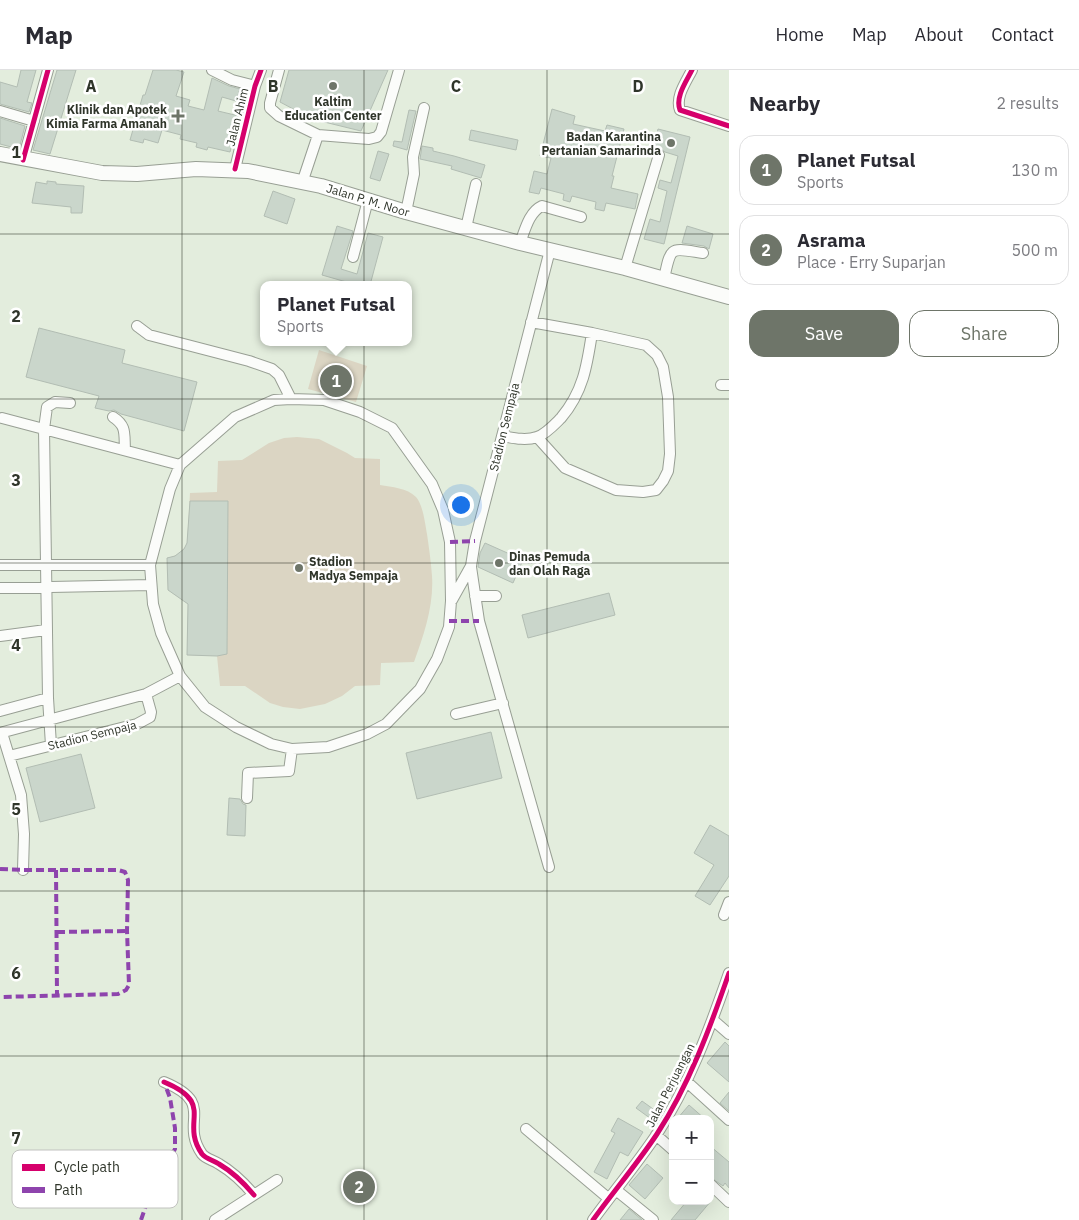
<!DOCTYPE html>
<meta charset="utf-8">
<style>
:root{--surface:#fff;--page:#f2f2f3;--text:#2b2b33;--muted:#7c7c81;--line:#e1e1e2;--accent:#6e7569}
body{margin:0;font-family:"IBM Plex Sans",sans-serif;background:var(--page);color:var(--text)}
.controls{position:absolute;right:15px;bottom:15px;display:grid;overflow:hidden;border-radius:10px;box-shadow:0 5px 20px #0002}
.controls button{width:45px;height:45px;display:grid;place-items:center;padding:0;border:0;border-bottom:1px solid var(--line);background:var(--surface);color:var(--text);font:25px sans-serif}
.you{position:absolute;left:460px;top:434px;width:18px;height:18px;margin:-12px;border:4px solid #fff;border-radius:50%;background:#1a73e8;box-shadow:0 0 0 8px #1a73e833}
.badge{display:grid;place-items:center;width:32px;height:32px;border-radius:50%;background:var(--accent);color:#fff;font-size:16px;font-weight:700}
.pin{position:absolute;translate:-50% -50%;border:2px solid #fff;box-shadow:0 1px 5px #0006}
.popup{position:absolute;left:260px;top:211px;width:152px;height:65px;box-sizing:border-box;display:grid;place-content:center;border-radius:10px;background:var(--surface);filter:drop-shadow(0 1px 4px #0005);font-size:16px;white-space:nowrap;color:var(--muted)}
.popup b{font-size:19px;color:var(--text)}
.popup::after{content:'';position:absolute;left:50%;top:100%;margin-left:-10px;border:10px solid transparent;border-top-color:var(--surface)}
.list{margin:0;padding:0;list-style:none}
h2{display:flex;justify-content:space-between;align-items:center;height:65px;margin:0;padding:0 20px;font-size:21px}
h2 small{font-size:16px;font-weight:400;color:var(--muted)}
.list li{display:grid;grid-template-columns:32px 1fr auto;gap:15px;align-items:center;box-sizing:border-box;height:70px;margin:0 10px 10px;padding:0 10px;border:1px solid var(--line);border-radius:15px}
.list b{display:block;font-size:19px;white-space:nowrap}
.list p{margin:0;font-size:16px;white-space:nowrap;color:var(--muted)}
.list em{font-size:16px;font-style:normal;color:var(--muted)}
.actions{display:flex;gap:10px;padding:15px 20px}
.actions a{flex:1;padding:11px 0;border:1px solid var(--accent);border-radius:15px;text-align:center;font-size:18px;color:var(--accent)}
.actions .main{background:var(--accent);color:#fff}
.map{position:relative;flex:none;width:729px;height:1150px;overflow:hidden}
header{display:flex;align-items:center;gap:30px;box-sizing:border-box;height:70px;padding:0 25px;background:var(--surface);border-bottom:1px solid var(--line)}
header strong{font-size:24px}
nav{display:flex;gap:28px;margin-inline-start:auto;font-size:18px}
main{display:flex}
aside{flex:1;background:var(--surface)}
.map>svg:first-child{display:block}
.green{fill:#dbd5c3}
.building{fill:#cad6cb;stroke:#b2bdb3}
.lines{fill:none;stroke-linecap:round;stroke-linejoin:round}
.minor-casing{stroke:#989f94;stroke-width:12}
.highway-casing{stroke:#989f94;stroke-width:16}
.minor{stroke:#fbfcfa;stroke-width:10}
.highway{stroke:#fbfcfa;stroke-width:14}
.quiet{stroke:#8e44ad;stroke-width:4;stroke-dasharray:8 4;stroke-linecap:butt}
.cycleway-casing{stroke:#fff;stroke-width:8}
.cycleway{stroke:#d6006c;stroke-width:5}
.grid{fill:none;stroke:#2f352a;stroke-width:1;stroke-opacity:0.55}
.poi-dot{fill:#6e7569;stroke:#fff;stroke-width:2}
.labels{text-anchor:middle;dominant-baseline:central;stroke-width:5;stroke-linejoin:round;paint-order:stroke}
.poi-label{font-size:12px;font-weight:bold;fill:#2f352a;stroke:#fff;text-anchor:end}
.street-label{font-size:12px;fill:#2f352a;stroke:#fff}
.key{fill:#fff;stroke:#c1c2bf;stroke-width:1}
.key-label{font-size:14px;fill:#2f352a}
.grid-label{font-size:16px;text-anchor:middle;font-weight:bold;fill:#2f352a;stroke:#fff;stroke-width:5;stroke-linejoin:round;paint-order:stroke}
</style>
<header>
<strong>Map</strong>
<nav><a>Home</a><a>Map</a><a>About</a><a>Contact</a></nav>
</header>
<main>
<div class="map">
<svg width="729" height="1150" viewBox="0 0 729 1150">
<rect width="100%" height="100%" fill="#e3eddd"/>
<!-- green -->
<path class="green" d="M 319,280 L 367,296 L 356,332 L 308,319 Z
M 297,367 L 319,369 L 347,383 L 355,388 L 380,389 L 380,415 C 392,417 407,418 416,427 C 423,435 425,453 427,464 C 429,478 431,492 432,506 C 434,535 424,565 414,592 L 381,593 L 380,615 L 355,616 L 342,626 L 325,634 L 300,639 L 283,637 L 270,633 L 245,616 L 220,616 L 217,586 L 187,585 L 188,534 L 168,520 L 167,488 C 177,486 183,482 187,473 L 190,423 L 217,422 L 218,391 L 242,390 L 269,373 L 284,368 Z"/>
<!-- building -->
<path class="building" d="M 21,0 L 36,0 L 27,32 L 32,33 L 29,42 L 0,34 L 0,12 L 17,17 Z
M 57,0 L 76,0 L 50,84 L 33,80 Z
M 153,0 L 176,0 L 184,2 L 176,26 L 190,30 L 188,36 L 204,40 L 212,8 L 229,16 L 240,19 L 236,31 L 222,27 L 218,41 L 239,46 L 230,82 L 208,77 L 207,80 L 196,77 L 197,73 L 180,69 L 181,65 L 162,60 L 158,73 L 144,69 L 143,73 L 130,70 L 143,25 L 145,25 Z
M 289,0 L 388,0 L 361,61 L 312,49 L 280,32 Z
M 552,39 L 575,46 L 573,54 L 605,61 L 607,55 L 624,59 L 612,106 L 614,106 L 611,118 L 638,124 L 635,139 L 606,133 L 604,141 L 595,139 L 596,132 L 572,126 L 570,132 L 563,130 L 564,124 L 541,118 L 539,124 L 529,122 L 534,101 L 547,104 L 551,88 L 540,86 Z
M 409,40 L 416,41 L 407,80 L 393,76 L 394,71 L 402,72 Z
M 0,48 L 25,56 L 19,79 L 0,74 Z
M 658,59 L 690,67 L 664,174 L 644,169 L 650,149 L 660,152 L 667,121 L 658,118 L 660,110 L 671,113 L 678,86 L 665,82 L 660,78 L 653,79 Z
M 471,60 L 518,70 L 516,80 L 469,70 Z
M 422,76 L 433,78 L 433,81 L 454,86 L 485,95 L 481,108 L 451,99 L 452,96 L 420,89 Z
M 378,81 L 389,84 L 380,111 L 370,108 Z
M 47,111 L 56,112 L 56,114 L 84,116 L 82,143 L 71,143 L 71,137 L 32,133 L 36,112 L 47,114 Z
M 273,121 L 295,129 L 287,154 L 264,146 Z
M 337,156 L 353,161 L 341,199 L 357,204 L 368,163 L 383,167 L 370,215 L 357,215 L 322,205 Z
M 687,156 L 713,164 L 709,179 L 704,176 L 682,173 Z
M 39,258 L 125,280 L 122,293 L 197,312 L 184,361 L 121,344 L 114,340 L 109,341 L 95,338 L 99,326 L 26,307 Z
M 190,431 L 228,431 L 227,584 L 217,586 L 187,585 L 188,534 L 168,520 L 167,488 L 175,486 L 184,479 L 187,473 Z
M 485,473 L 523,490 L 513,513 L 478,497 L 480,483 Z
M 609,523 L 615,545 L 528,568 L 522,545 Z
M 491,662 L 502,708 L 417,729 L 406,683 Z
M 81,684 L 95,738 L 40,752 L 26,698 Z
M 229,728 L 240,729 L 243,734 L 246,735 L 245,766 L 227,765 Z
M 710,755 L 729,766 L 729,806 L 710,835 L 695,826 L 714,795 L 694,783 Z
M 725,972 L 729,976 L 729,1012 L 707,993 Z
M 729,1022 L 729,1041 L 720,1033 Z
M 642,1031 L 660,1044 L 654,1051 L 636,1038 Z
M 689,1035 L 705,1049 L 677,1049 Z
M 618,1048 L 643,1062 L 628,1086 L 620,1082 L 607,1109 L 594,1102 L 615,1063 L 611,1061 Z
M 710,1076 L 729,1092 L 729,1118 L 725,1113 L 723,1116 L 710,1107 Z
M 647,1094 L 663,1108 L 645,1129 L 629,1115 Z
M 687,1131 L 711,1131 L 695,1150 L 671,1150 Z
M 629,1139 L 642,1150 L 620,1150 Z"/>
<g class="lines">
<defs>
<path id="minor" d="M 212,0 L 232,10 L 255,16
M 279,0 L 270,33 L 270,38 L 279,46 L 318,65 L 369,69 L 377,67 L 381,62 L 399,0
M 692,0 C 686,12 675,27 680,40 L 729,56
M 0,41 L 34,51
M 23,90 L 48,0
M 235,99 L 255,16 L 261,0
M 302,113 L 318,65
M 406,142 L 414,104 L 413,87 L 424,38
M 466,158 L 476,114
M 520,173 C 525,160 529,142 542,136 L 581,147
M 353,187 L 368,130
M 625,198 L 659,85
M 664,209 C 671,175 670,178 703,183
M 531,252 L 592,263 L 646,275 L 657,285 L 663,297 L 668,327 L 670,384 L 668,401 L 663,411 L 656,420 L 643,422 L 616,420 L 565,398 L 537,367
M 137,256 L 149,265 L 249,291 L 272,299 L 279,305 L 291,329
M 721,315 L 729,315
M 291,329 L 324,330 L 360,342 L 392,358 L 432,414 L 443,440 L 450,472 L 451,531 L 449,557 L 437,589 L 420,619 L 386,654 L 367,664 L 328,677 L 292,679 L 271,674 L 236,657 L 205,637 L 180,606 L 161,563 L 153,534 L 150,495 L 170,419 L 180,395 L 235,347 L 274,330 Z
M 113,347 C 127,356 124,364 125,380
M 2,348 L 180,395
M 502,366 C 513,368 526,371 537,367 C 546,364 554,355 561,348 C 583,322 587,296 592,263
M 0,495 L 150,495
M 471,497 L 479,551 L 549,797
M 0,518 L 151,515
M 475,526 L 496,526
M 452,530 L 471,496 L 475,471 L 550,180
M 0,566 L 46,560
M 48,628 L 44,359 L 47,337 L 55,332 L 70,333
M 0,641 L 48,628 L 51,675
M 456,644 L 503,633
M 0,663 L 146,624 L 180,606
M 2,663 L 21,725 L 24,764 L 23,800
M 9,686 L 137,654 L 150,647 L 151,642 L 146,624
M 247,728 L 248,703 L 289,701 L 292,679
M 724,845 L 729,832
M 713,950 L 729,964
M 686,1011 L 729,1050
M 164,1012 C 217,1034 179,1051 202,1084 C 206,1089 213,1090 219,1094 C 231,1101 244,1113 254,1125
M 526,1059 L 608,1128
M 656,1065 L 673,1080
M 710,1114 L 729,1132
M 616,1120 L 653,1150
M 215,1150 L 277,1110
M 593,1150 C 614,1121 637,1094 657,1064 C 689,1015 710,958 729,903"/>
<path id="highway" d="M 0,84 L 102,103 L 137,104 L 196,99 L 248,101 L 321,116 L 406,142 L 520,173 L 625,198 L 729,227"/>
</defs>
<!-- minor casing -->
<use href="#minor" class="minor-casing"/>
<!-- highway casing -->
<use href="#highway" class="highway-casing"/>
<!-- minor -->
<use href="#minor" class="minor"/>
<!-- highway -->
<use href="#highway" class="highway"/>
<!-- quiet -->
<path class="quiet" d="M 450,472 L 475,471
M 449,551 L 479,551
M 0,799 L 23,800 L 118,800 L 125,802 L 128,810 L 127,861 L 129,915 L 126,920 L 118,924 L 0,927
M 56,800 L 57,925
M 57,862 L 127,861
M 141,1150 L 151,1121 L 175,1079 L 175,1058 L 170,1028 L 164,1012"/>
<defs>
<path id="cycleway" d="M 692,0 C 686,12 675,27 680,40 L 729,56
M 23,90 L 48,0
M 235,99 L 255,16 L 261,0
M 164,1012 C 217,1034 179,1051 202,1084 C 206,1089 213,1090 219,1094 C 231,1101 244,1113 254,1125
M 593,1150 C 614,1121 637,1094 657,1064 C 689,1015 710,958 729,903"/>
</defs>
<!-- cycleway casing -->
<use href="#cycleway" class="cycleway-casing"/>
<!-- cycleway -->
<use href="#cycleway" class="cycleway"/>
</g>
<!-- grid -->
<path class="grid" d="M 182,0 L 182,1150M 364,0 L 364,1150M 547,0 L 547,1150M 0,164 L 729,164M 0,329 L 729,329M 0,493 L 729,493M 0,657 L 729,657M 0,821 L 729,821M 0,986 L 729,986"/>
<!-- markers -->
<g class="poi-dot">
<circle cx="333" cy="16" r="5"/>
<path d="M175.5 38.5h5v5h5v5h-5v5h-5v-5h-5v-5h5z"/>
<circle cx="671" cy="73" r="5"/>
<circle cx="499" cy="493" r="5"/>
<circle cx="299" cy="498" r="5"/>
</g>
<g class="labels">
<!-- poi labels -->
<g class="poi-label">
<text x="333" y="31" text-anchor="middle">Kaltim<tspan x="333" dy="14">Education Center</tspan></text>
<text x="167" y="39">Klinik dan Apotek<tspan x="167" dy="14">Kimia Farma Amanah</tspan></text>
<text x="661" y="66">Badan Karantina<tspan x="661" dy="14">Pertanian Samarinda</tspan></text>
<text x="509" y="486" text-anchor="start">Dinas Pemuda<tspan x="509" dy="14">dan Olah Raga</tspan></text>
<text x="309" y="491" text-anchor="start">Stadion<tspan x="309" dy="14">Madya Sempaja</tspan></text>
</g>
<!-- street labels -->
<g class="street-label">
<text transform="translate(237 47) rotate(-76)">Jalan Ahim</text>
<text transform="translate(368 130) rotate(17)">Jalan P. M. Noor</text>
<text transform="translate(504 357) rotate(-76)">Stadion Sempaja</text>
<text transform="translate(92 665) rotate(-14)">Stadion Sempaja</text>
<text transform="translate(670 1015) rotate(-63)">Jalan Perjuangan</text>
</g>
</g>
<!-- legend -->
<rect x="12" y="1080" width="166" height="58" rx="8" class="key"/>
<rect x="22" y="1094" width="23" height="7" fill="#d6006c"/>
<rect x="22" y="1117" width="23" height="6" fill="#8e44ad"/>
<g class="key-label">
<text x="54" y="1102">Cycle path</text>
<text x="54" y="1125">Path</text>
</g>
<g class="grid-label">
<text x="91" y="22">A</text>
<text x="273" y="22">B</text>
<text x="456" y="22">C</text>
<text x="638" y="22">D</text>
<text x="16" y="88">1</text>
<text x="16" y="252">2</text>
<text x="16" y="416">3</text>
<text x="16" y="581">4</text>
<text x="16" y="745">5</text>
<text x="16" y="909">6</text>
<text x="16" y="1074">7</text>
</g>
</svg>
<div class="controls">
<button>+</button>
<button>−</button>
</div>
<div class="you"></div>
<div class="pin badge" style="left:336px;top:311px">1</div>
<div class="popup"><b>Planet Futsal</b>Sports</div>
<div class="pin badge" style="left:359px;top:1117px">2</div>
</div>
<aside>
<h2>Nearby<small>2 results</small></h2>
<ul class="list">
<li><span class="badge">1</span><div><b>Planet Futsal</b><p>Sports</p></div><em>130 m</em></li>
<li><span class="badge">2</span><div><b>Asrama</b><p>Place · Erry Suparjan</p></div><em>500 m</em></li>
</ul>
<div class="actions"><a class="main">Save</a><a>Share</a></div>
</aside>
</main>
